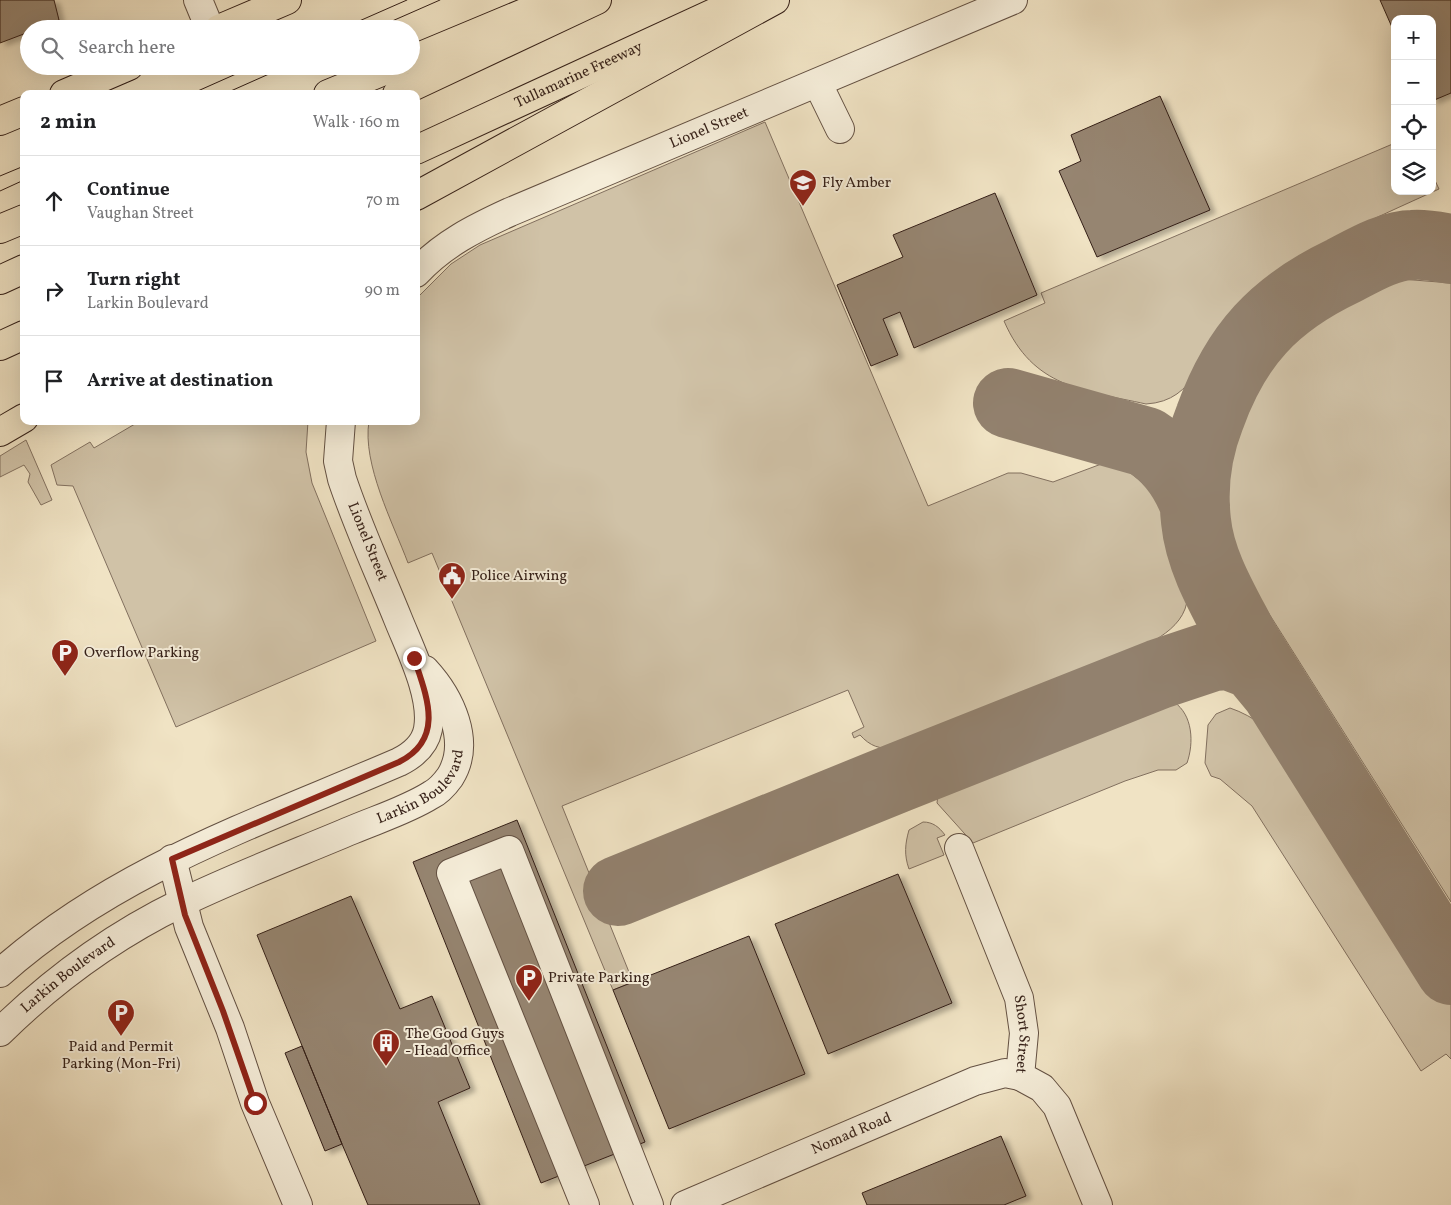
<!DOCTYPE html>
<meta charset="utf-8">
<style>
:root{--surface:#fff;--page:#f6f6f6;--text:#202124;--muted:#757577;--line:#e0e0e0}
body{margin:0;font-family:Vollkorn,serif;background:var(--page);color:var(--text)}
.controls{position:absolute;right:15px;top:15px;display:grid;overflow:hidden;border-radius:10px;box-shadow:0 5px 20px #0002}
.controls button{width:45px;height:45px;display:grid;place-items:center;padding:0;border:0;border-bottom:1px solid var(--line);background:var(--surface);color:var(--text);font:25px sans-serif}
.stop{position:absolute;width:15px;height:15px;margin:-11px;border:4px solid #8f2418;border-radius:50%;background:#fff}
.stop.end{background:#8f2418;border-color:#fff;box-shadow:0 1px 5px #0008}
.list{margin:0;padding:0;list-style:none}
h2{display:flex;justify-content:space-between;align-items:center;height:65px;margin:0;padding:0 20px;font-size:21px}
h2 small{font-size:16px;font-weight:400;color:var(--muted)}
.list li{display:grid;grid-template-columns:32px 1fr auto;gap:15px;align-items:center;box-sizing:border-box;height:90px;padding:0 20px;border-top:1px solid var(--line)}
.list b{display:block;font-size:19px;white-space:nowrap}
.list p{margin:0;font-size:16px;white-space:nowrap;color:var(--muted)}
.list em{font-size:16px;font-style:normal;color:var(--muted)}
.icon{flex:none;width:28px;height:28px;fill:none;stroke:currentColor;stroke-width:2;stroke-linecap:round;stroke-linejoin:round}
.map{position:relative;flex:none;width:1451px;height:1205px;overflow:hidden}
.search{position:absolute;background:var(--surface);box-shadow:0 5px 20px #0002;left:20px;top:20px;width:400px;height:55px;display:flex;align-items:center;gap:12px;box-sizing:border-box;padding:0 18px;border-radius:28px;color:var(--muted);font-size:19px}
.panel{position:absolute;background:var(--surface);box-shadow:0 5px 20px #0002;left:20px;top:90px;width:400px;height:335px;border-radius:10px}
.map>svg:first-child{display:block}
.green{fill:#d0c2a7;stroke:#82705f}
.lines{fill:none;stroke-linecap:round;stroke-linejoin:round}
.taxiway{stroke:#92816e;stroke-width:70}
.building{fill:#968571;stroke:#341f17;filter:url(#shadow)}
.minor-casing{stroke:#635042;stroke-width:30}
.major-casing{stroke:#341f17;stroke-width:30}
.highway-casing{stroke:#341f17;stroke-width:30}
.minor{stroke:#f5edd9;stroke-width:28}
.major{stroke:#f0e3c4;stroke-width:28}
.highway{stroke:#f0e3c4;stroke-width:28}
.tram{stroke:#341f17;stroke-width:1}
.route{stroke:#8f2418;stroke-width:6}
.labels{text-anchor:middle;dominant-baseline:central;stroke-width:4;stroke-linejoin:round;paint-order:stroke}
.street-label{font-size:15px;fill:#341f17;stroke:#f5edd9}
.poi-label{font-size:15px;fill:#341f17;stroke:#f5edd9;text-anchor:start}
</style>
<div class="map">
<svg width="1451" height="1205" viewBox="0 0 1451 1205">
<defs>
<filter id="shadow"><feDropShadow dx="5.5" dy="3" stdDeviation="2.5" flood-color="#0004"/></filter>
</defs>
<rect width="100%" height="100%" fill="#f0e3c4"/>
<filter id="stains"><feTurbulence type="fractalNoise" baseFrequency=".004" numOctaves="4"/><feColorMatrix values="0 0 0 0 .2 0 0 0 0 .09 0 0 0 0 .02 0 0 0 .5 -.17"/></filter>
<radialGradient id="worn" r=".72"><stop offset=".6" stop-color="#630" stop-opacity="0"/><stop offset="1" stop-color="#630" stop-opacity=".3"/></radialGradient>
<!-- green -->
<path class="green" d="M 765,122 L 928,506 L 1008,473 L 1021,473 L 1053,482 L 1112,460 C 1126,470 1142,480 1153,494 C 1171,518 1196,580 1185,609 C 1179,625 1164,635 1150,643 L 894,747 C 880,750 870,746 860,735 L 854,738 L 852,733 L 864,727 L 848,690 L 562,806 L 633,982 L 613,990 L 432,553 L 408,563 C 393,523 362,464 369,421 L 416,421 L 416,299 L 451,264 L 480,245 Z
M 1395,143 L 1395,191 L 1432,191 L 1432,174 L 1439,189 C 1370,221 1277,258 1228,318 C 1201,351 1198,401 1146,404 C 1083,390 1033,388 1004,321 L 1045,303 L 1041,293 Z
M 1401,279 L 1451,283 L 1451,902 L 1261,601 C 1255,588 1246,574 1241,561 C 1228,530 1224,492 1229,460 C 1234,424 1260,367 1285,341 C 1299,327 1318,316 1335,307 C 1357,295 1376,282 1401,279 Z
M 140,421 L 308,421 L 306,452 L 312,483 L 376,641 L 176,727 L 73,486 L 57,485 L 51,465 L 90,442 L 94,448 Z
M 26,440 L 52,500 L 41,505 L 28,482 L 30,474 L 24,465 L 0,477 L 0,456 Z
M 1170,702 L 1174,702 C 1193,715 1194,743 1187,763 L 1176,770 L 1158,770 L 1125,781 L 973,843 L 937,803 L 938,794 Z
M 1230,708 C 1254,716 1277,734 1292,753 L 1437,989 L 1451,1005 L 1451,1059 L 1446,1054 L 1421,1071 L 1252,806 L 1220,779 L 1211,776 L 1205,763 L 1208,725 L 1216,714 Z
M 923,822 C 933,822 939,827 945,835 L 937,838 L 944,855 L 909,869 C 904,855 905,844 909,830 Z"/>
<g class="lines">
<!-- taxiway -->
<path class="taxiway" d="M 1451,249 C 1439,247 1426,244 1413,245 C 1389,245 1364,260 1343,271 C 1274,304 1236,345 1210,417 C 1197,450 1192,485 1196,521 C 1200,563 1225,603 1244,640 L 1451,970
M 1008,403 L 1146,442 C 1170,457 1185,478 1195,505
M 618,891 L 897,778 L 1159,674 L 1213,656 L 1229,655 L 1250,663 L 1257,668 L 1276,691"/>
</g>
<!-- building -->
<path class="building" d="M 0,0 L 54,0 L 59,20 L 37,29 L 29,29 L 29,32 L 0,43 Z
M 1380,0 L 1451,0 L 1451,93 L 1432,101 L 1432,19 L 1395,19 L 1395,34 Z
M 1160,96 L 1210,210 L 1097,257 L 1059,171 L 1081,161 L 1071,135 Z
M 995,193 L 1037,295 L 914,348 L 900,312 L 883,319 L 898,355 L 871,366 L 837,285 L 903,257 L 893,235 Z
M 517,820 L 645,1142 L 541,1183 L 413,862 Z
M 898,874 L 952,1003 L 828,1054 L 775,924 Z
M 351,896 L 400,1009 L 432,996 L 470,1088 L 438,1102 L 480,1205 L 368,1205 L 342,1144 L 257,935 Z
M 749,936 L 805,1074 L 669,1129 L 613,990 Z
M 302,1046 L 342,1144 L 325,1151 L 285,1053 Z
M 1001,1136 L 1026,1196 L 1004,1205 L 867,1205 L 862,1193 Z"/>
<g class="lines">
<defs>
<g id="minor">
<path d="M 198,0 L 210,29"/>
<path d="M 818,84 L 840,129"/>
<path id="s1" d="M 416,273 C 443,244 475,228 510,212 L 1013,0"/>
<path id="s2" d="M 959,848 L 1019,998 L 1024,1033 L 1020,1076 L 1042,1088 L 1057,1106 L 1098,1205"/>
<path d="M 172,859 L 189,927 L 230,1028 L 255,1103 L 298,1205"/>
<path d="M 0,973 C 117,869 258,823 399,762 C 413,755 425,745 428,729 C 434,696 410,649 398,619 C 379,572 358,527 342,479 L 338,461 L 341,421"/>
<path id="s3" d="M 0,1032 C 52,981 115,935 181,903 C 237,876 295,854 352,830 C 378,819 407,810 431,795 C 439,791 445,784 450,777 C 472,742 450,697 425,670"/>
<path d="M 585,1205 L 451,873 L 509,850 L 649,1205"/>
<path id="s4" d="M 685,1205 L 975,1081 L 1005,1073 L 1020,1076"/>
</g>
<path id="major" d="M 219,29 L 287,0
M 64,94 L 129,66
M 0,121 L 24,111"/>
<g id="highway">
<path d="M 411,60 L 555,0"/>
<path d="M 328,94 L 396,66"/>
<path d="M 397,94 L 597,0"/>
<path id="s5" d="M 416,150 L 733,4"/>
<path d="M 416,196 L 775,0"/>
<path d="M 0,229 L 24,219"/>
<path d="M 0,280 L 24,269"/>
<path d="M 0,346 L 24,335"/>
<path d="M 0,432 L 24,418"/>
</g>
</defs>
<!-- minor casing -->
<use href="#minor" class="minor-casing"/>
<!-- major casing -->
<use href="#major" class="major-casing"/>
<!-- highway casing -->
<use href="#highway" class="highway-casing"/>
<!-- minor -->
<use href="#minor" class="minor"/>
<!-- major -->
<use href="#major" class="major"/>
<!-- highway -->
<use href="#highway" class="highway"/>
<!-- tram -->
<path class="tram" d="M 341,29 L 407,0
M 374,29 L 440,0
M 191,94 L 254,66
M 224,94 L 287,66
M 0,176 L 24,166
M 0,191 L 24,180"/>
</g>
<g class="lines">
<!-- route -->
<path class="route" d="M 255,1103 L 223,1011 L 185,915 L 172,859 L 399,762 C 445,739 427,697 414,658"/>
</g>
<!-- icons -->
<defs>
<symbol id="university-pin" viewBox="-11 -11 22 30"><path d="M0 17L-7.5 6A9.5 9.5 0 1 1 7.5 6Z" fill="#8f2418" stroke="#f5edd9"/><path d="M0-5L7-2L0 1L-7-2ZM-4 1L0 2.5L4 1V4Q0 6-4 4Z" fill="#fff"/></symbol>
<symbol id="civic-pin" viewBox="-11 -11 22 30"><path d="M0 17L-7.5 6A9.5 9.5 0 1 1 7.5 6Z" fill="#8f2418" stroke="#f5edd9"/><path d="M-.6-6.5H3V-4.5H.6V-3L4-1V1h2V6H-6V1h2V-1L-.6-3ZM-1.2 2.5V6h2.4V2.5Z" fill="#fff"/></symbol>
<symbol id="parking-pin" viewBox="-11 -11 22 30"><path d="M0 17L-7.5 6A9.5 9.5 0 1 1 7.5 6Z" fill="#8f2418" stroke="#f5edd9"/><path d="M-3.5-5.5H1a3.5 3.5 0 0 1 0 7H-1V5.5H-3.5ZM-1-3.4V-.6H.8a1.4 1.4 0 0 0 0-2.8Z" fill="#fff"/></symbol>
<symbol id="building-pin" viewBox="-11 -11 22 30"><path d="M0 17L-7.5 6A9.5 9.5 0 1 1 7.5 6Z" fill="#8f2418" stroke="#f5edd9"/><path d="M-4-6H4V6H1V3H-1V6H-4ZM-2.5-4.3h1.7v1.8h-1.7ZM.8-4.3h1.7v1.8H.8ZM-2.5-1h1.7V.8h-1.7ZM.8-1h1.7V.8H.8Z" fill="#fff"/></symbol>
</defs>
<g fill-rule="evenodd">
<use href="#university-pin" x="787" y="167" width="32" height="43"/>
<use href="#civic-pin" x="436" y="560" width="32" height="43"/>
<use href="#parking-pin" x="49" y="637" width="32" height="43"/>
<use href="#parking-pin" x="513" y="962" width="32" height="43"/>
<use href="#parking-pin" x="105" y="997" width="32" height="43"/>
<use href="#building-pin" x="370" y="1027" width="32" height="43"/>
</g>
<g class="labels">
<!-- street labels -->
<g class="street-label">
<text stroke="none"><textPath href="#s5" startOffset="179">Tullamarine Freeway</textPath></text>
<text stroke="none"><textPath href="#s1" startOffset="329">Lionel Street</textPath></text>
<text transform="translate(367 542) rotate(68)">Lionel Street</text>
<text stroke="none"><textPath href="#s3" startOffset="494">Larkin Boulevard</textPath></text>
<text stroke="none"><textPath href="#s3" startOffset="89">Larkin Boulevard</textPath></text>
<text stroke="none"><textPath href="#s2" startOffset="198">Short Street</textPath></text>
<text stroke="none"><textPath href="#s4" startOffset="181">Nomad Road</textPath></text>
</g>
<!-- poi labels -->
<g class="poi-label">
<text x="822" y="183">Fly Amber</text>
<text x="471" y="576">Police Airwing</text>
<text x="84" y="653">Overflow Parking</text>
<text x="548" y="978">Private Parking</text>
<text x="405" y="1034">The Good Guys<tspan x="405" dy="17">- Head Office</tspan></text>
<text x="121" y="1047" text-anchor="middle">Paid and Permit<tspan x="121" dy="17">Parking (Mon-Fri)</tspan></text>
</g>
</g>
<rect width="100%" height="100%" filter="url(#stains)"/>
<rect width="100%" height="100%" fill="url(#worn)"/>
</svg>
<div class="controls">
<button>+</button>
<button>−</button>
<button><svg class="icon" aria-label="locate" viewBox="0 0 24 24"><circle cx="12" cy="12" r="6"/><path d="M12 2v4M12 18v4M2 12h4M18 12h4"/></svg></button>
<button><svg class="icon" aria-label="layers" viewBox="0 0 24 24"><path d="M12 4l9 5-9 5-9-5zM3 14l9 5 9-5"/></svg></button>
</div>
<div class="stop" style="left:255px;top:1103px"></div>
<div class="stop end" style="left:414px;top:658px"></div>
<div class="search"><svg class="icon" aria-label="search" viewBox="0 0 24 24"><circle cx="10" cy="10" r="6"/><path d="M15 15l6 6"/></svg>Search here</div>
<section class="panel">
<h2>2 min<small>Walk · 160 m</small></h2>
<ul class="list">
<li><svg class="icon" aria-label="ahead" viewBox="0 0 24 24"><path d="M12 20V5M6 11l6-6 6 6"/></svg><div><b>Continue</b><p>Vaughan Street</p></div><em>70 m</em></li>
<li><svg class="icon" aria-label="right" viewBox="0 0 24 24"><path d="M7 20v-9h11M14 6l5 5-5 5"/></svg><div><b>Turn right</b><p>Larkin Boulevard</p></div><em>90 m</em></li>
<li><svg class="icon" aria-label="arrive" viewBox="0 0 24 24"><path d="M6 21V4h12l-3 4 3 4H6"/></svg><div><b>Arrive at destination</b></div></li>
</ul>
</section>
</div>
